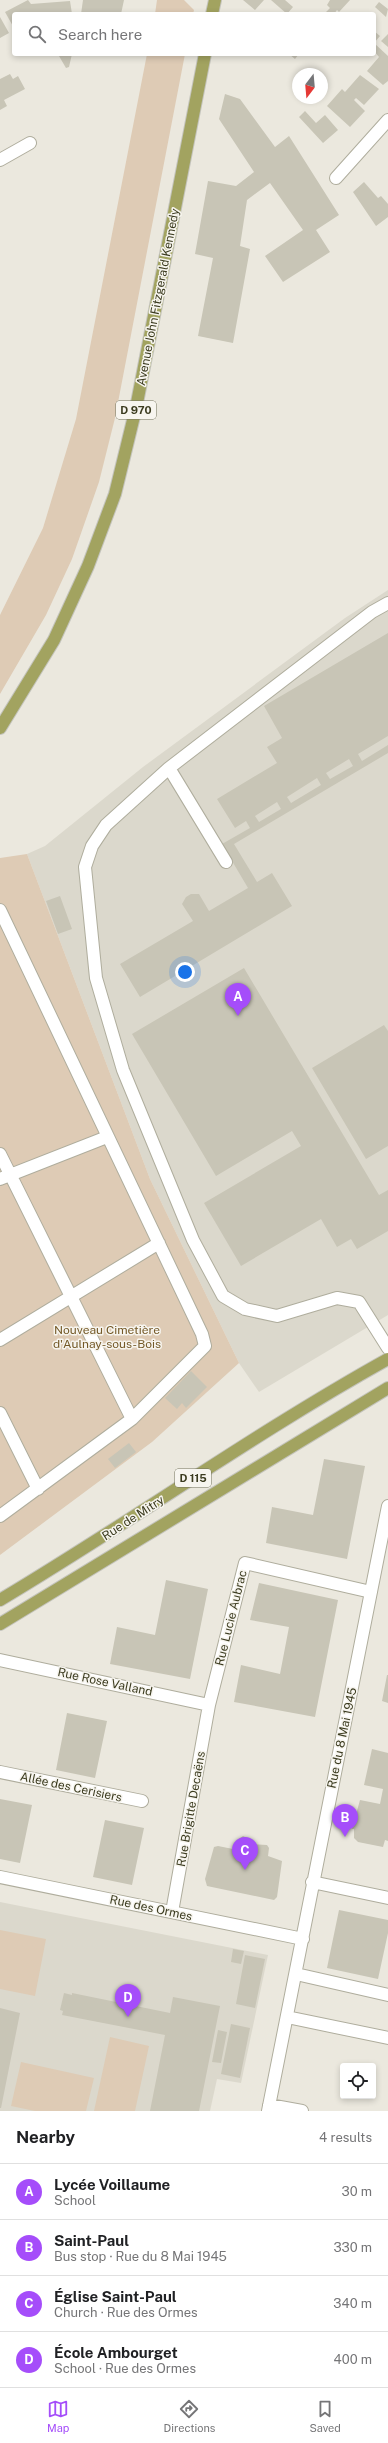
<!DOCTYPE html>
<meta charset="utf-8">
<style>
:root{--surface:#fff;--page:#f2f2f2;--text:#202124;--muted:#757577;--line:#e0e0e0;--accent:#a54dfa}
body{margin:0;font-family:"Public Sans",sans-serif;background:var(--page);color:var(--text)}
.controls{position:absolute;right:12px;bottom:12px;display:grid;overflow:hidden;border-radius:4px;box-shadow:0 2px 6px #0003}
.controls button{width:36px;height:36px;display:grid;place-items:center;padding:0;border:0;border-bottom:1px solid var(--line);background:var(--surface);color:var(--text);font:20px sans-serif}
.compass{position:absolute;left:292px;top:68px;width:36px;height:36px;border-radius:50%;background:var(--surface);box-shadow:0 2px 6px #0003;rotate:196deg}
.you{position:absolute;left:185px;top:972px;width:14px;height:14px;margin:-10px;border:3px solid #fff;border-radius:50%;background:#1a73e8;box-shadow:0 0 0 6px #1a73e833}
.badge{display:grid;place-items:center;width:26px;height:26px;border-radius:50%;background:var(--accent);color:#fff;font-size:13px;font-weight:700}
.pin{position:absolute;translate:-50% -33px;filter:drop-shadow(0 1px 2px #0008)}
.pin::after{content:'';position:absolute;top:21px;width:14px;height:12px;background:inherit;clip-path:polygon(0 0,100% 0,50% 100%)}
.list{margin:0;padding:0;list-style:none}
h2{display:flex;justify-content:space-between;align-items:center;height:52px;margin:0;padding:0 16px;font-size:17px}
h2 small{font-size:13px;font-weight:400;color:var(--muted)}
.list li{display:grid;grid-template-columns:26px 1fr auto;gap:12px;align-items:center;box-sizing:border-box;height:56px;padding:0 16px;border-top:1px solid var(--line)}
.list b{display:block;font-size:15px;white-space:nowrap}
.list p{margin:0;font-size:13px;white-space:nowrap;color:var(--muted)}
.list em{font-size:13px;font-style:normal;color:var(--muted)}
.icon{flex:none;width:22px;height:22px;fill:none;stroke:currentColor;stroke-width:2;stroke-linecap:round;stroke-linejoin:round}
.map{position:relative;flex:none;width:388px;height:2111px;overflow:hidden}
.search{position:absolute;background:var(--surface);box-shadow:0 2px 6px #0003;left:12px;right:12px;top:12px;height:44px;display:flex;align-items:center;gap:10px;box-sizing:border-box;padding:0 14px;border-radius:4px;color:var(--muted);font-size:15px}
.sheet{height:276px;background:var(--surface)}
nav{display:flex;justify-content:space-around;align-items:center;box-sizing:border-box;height:56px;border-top:1px solid var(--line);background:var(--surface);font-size:11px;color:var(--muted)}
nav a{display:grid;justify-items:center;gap:2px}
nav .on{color:var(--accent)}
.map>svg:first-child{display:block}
.built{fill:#dbd8cc}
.green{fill:#decbb5}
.building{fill:#c8c5b6;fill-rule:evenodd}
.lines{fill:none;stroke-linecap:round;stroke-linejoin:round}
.minor-casing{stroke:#afad9d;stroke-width:14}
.major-casing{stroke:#c4c4bc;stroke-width:14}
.minor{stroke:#fff;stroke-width:12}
.major{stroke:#a2a360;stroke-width:12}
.labels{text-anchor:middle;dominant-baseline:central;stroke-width:3;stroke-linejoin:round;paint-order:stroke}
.shield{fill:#f7f5ef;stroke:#73735d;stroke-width:1}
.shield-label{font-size:11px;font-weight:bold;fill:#3b3b1f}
.street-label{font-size:12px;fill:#3b3b1f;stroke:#f7f5ef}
.park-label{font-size:12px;fill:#745927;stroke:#f7f5ef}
</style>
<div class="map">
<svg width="388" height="2111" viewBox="0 0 388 2111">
<rect width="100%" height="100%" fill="#ebe8de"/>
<!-- built -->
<path class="built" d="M 388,590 L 388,1315 L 259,1392 L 239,1363 L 150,1179 L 27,854 L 45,846 L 143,767 L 345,618 Z
M 0,1902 L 268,1955 L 241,2083 L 217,2079 L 210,2111 L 0,2111 Z"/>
<!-- green -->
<path class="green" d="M 157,0 L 184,0 L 194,10 L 193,14 L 155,14 Z
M 147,54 L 185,54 L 115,418 L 99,482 L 72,559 L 46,615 L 0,694 L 0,615 L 43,528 L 76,419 Z
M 27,854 L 150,1179 L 239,1363 L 152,1442 L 0,1555 L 0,858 Z
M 0,1930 L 46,1939 L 35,1996 L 0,1989 Z
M 110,2037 L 149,2046 L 135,2111 L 94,2111 Z
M 21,2062 L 94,2078 L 86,2111 L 35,2111 L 11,2106 Z"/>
<!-- building -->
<path class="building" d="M 28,0 L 31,4 L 70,1 L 72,14 L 14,14 L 14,28 L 5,12 Z
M 83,0 L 124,0 L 121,14 L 81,14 Z
M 243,0 L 264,0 L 255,10 Z
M 271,0 L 285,0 L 293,7 L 287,14 Z
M 330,0 L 350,0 L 339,12 L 337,10 L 334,14 L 324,14 L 330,8 L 327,5 Z
M 379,2 L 388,9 L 386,17 L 375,7 Z
M 0,17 L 9,33 L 0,38 Z
M 374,31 L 380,36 L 374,43 Z
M 388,34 L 388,47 L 381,41 Z
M 374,43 L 388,56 L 388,81 L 383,85 L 367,71 L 379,57 L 374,51 Z
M 72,54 L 69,67 L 66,68 L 59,56 Z
M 289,54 L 299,54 L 295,59 Z
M 10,74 L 13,79 L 18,76 L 25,89 L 4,100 L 7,106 L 0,110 L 0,79 Z
M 360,75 L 379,89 L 364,105 L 356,98 L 354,100 L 365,111 L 350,127 L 327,106 L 342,89 L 345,92 Z
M 225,94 L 240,99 L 275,147 L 289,136 L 339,215 L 316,230 L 330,252 L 283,282 L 265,256 L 303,230 L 270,183 L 247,200 L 240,246 L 250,249 L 233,343 L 198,336 L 213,258 L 195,254 L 208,181 L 236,186 L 254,172 L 219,119 Z
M 305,111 L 316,123 L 325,115 L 338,130 L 323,143 L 299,117 Z
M 364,182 L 378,198 L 381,196 L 388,204 L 388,217 L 376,226 L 353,192 Z
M 388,633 L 388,736 L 358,754 L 362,761 L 388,745 L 388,753 L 234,844 L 257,882 L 272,873 L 292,906 L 140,997 L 120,964 L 193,921 L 182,904 L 186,897 L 191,894 L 199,894 L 209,911 L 248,888 L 222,844 L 250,828 L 246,821 L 235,828 L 217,799 L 277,763 L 267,747 L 282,738 L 264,706 ZM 349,759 L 353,766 L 330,779 L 326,773 ZM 317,778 L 321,785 L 291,803 L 287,797 ZM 277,802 L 281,809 L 259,822 L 255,816 Z
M 60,896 L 72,929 L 58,934 L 46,901 Z
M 244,968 L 379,1195 L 388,1190 L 388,1231 L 357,1249 L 351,1239 L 337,1247 L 321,1219 L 241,1266 L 204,1203 L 301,1146 L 292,1131 L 216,1176 L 132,1034 Z
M 384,1025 L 388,1031 L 388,1146 L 366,1159 L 312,1068 Z
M 191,1371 L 207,1387 L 186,1408 L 182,1403 L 177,1409 L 165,1398 Z
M 129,1443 L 136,1452 L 115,1468 L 108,1459 Z
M 324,1459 L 365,1466 L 347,1559 L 266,1543 L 272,1507 L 313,1515 Z
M 166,1580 L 208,1589 L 190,1679 L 110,1664 L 117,1627 L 155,1635 Z
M 259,1583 L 338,1600 L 315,1717 L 234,1702 L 241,1665 L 280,1674 L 289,1627 L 250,1620 Z
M 387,1675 L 388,1675 L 388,1703 L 382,1701 Z
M 67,1713 L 107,1721 L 95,1778 L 56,1770 Z
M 372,1749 L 388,1753 L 388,1841 L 385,1840 L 383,1847 L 358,1842 L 354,1838 L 354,1829 L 352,1829 L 360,1800 L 380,1804 L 383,1789 L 364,1785 Z
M 0,1799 L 32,1805 L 20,1863 L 0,1859 Z
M 105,1820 L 144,1828 L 132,1885 L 93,1877 Z
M 243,1836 L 247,1838 L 248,1844 L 267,1845 L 269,1848 L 268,1856 L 282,1861 L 277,1897 L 274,1900 L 207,1886 L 205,1879 L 214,1847 L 218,1846 L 238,1850 L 239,1839 Z
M 339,1910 L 388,1920 L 388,1933 L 378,1979 L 327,1968 Z
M 233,1949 L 244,1951 L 241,1964 L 231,1962 Z
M 245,1955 L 265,1959 L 255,2008 L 236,2004 Z
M 64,1993 L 72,1995 L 72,1993 L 170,2013 L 173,1997 L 220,2006 L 199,2111 L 150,2111 L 165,2035 L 62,2015 L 63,2011 L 60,2010 Z
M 0,2008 L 20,2013 L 1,2108 L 0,2108 Z
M 231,2024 L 250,2028 L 240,2078 L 221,2074 Z
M 218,2030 L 227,2032 L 221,2063 L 212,2062 Z"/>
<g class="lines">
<defs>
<path id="minor" d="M 0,160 L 30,143
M 336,178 L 388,120
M 169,768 L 106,825 L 92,846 L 85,867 L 96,978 L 123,1070 L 193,1240 L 223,1296 L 245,1309 L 277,1316 L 337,1298 L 359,1302 L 388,1348
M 226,862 L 169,768 L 372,612 L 388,603
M 0,910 L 202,1334 L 205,1346 L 132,1419 L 0,1516
M 0,1154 L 132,1419
M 0,1179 L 107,1137
M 0,1340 L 159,1243
M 0,1413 L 38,1489
M 0,1660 L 209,1705
M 0,1772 L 142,1801
M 0,1877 L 303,1939
M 312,1882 L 388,1898
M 172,1912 L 209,1705 L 245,1563 L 371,1592
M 296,1974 L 388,1995
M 287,2017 L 388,2038
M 269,2105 L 302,2111
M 268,2111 L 388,1506"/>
<path id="major" d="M 212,14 L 215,0
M 0,728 L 54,640 L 88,566 L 115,494 L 136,408 L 205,54
M 0,1600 C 131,1522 255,1433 388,1359
M 0,1624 L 388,1388"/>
</defs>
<!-- minor casing -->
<use href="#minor" class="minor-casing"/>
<!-- major casing -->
<use href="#major" class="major-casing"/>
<!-- minor -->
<use href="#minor" class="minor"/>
<!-- major -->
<use href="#major" class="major"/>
</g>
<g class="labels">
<!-- shield labels -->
<g class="shield">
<rect x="116" y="401" width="40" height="18" rx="3"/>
<rect x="175" y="1469" width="36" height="18" rx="3"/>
</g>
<g class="shield-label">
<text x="136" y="410">D 970</text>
<text x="193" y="1478">D 115</text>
</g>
<!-- street labels -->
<g class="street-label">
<text transform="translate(158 297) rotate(-79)">Avenue John Fitzgerald Kennedy</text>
<text transform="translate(133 1518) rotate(-33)">Rue de Mitry</text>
<text transform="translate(231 1618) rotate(-76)">Rue Lucie Aubrac</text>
<text transform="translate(105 1682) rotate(12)">Rue Rose Valland</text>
<text transform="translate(342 1738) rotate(-78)">Rue du 8 Mai 1945</text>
<text transform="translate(71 1787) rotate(12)">Allée des Cerisiers</text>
<text transform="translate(191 1809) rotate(-80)">Rue Brigitte Decaëns</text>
<text transform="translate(151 1908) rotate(12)">Rue des Ormes</text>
</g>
<!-- park labels -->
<g class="park-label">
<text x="107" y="1330">Nouveau Cimetière<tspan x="107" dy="14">d'Aulnay-sous-Bois</tspan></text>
</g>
</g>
</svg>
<div class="controls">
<button><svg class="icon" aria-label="locate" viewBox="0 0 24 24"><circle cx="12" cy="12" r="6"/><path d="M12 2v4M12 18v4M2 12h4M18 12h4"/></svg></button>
</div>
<svg class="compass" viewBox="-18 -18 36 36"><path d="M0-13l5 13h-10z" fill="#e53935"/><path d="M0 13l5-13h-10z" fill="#757577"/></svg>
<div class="you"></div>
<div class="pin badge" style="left:238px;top:1016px">A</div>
<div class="pin badge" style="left:345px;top:1837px">B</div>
<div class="pin badge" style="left:245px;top:1870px">C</div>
<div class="pin badge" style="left:128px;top:2017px">D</div>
<div class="search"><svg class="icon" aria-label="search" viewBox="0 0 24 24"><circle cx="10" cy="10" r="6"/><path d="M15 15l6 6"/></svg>Search here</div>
</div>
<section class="sheet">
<h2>Nearby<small>4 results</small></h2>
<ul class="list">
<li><span class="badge">A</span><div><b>Lycée Voillaume</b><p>School</p></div><em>30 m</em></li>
<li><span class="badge">B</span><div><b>Saint-Paul</b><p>Bus stop · Rue du 8 Mai 1945</p></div><em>330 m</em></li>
<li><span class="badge">C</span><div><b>Église Saint-Paul</b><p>Church · Rue des Ormes</p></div><em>340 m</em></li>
<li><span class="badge">D</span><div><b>École Ambourget</b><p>School · Rue des Ormes</p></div><em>400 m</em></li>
</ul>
</section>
<nav>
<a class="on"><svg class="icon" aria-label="map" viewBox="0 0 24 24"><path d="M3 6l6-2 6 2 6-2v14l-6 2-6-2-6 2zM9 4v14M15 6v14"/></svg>Map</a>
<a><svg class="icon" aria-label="directions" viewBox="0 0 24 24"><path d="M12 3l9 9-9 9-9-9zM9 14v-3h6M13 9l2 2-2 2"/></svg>Directions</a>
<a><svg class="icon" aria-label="saved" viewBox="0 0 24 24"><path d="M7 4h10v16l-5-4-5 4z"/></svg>Saved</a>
</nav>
